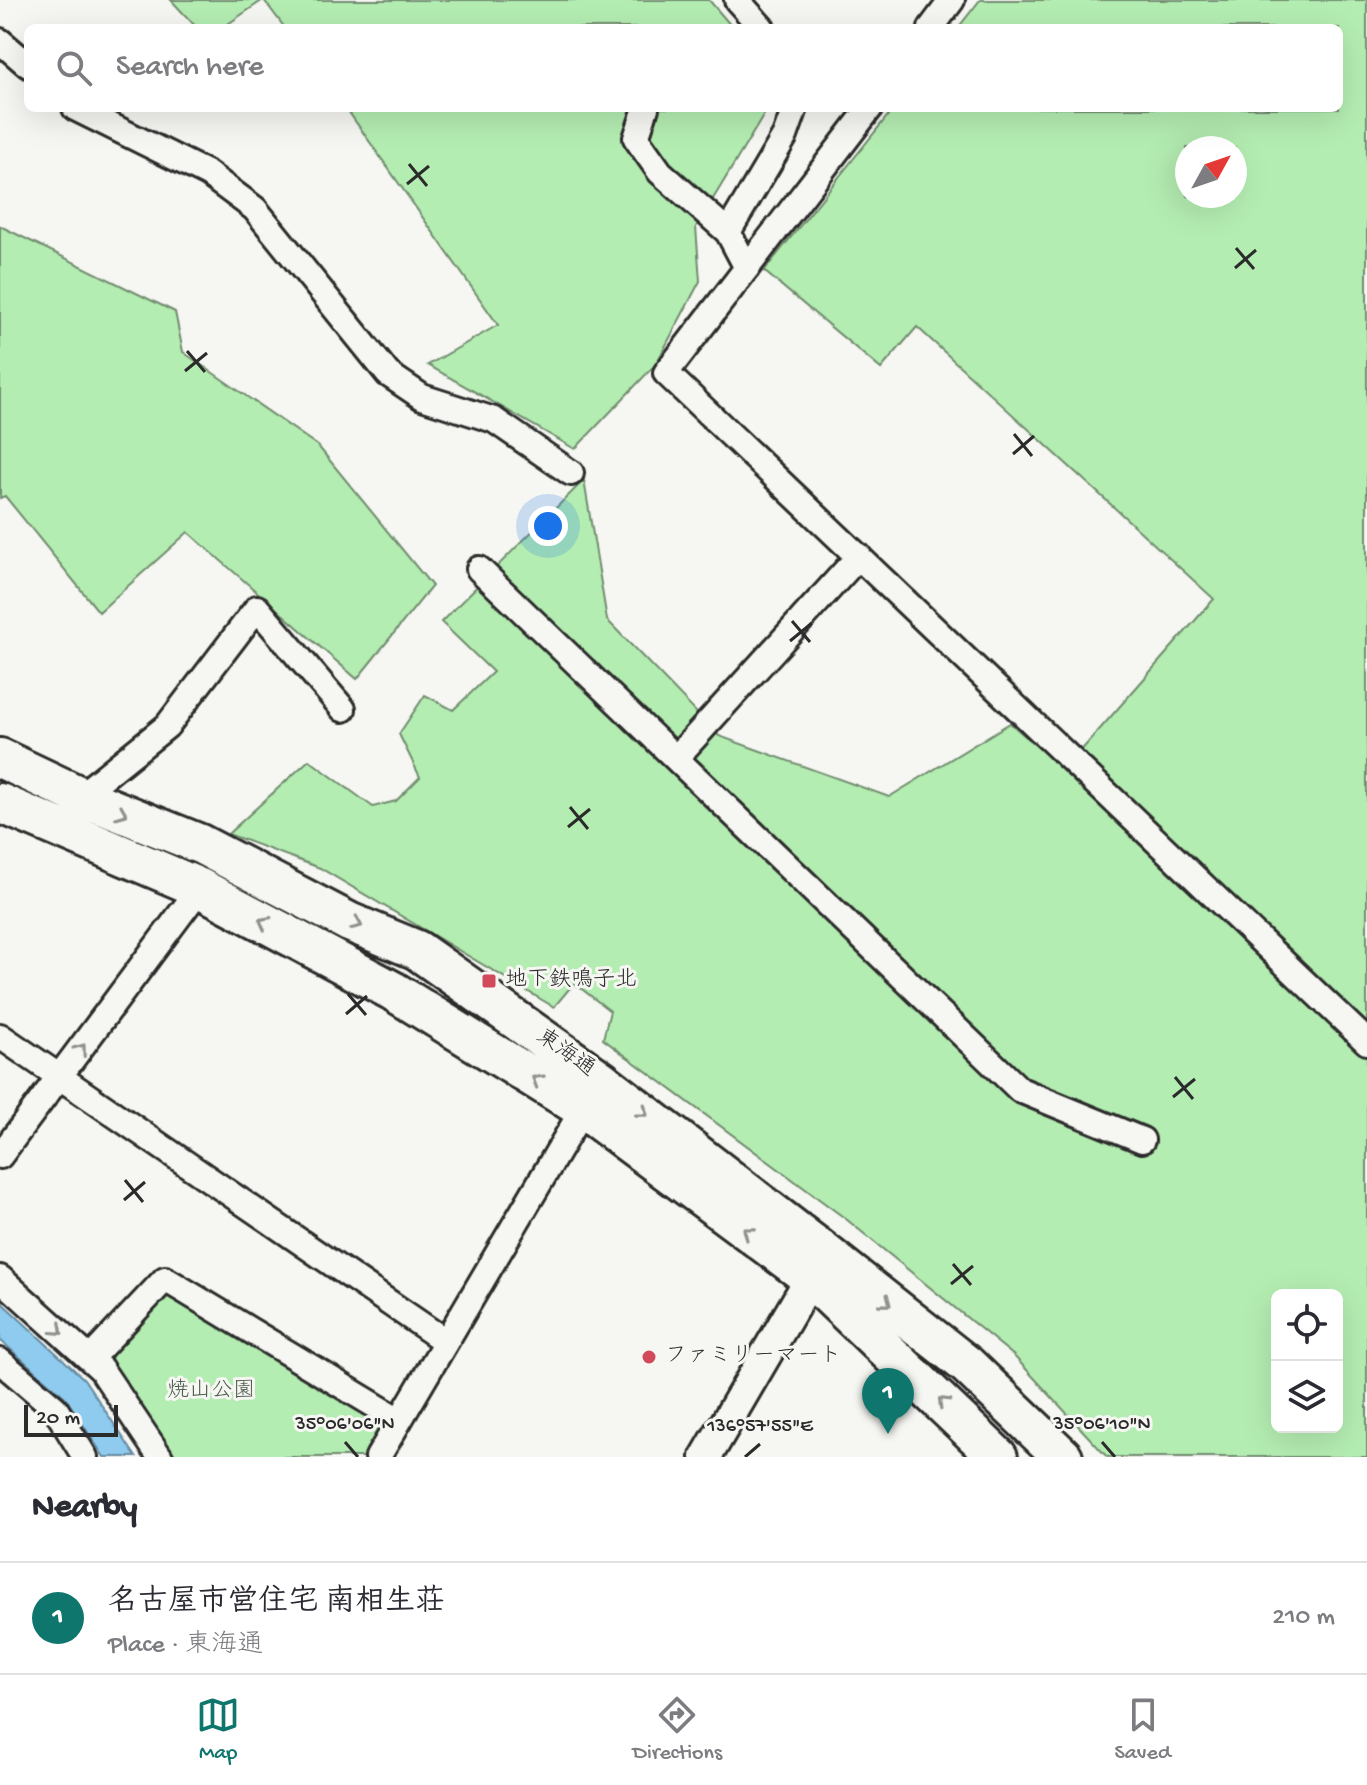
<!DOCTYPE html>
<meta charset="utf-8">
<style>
:root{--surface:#fff;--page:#f7f7f7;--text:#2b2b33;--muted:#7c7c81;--line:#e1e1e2;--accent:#0f766e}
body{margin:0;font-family:"Gochi Hand","Klee One",sans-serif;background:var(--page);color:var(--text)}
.controls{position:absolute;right:24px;bottom:24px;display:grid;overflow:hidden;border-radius:12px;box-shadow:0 8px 32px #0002}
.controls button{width:72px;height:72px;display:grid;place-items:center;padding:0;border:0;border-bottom:2px solid var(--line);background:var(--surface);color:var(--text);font:40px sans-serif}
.compass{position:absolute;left:1175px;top:136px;width:72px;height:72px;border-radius:50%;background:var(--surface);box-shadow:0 8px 32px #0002;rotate:50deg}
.scale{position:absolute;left:24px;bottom:20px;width:94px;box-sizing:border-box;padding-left:8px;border:4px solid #2b2b2b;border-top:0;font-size:22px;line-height:28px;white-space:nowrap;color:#2b2b2b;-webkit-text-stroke:6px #f6f6f2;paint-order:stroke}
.you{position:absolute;left:548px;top:526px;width:28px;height:28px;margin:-20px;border:6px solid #fff;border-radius:50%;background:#1a73e8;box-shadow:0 0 0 12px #1a73e833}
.badge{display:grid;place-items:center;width:52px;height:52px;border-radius:50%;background:var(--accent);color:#fff;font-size:26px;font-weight:700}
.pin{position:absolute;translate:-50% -66px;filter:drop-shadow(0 2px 4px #0008)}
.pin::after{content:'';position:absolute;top:42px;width:28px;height:24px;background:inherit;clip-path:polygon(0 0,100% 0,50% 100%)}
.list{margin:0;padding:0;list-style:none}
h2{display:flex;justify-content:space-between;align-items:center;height:104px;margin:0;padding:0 32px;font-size:34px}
h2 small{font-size:26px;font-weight:400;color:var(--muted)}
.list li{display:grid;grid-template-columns:52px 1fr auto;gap:24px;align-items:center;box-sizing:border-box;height:112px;padding:0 32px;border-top:2px solid var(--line)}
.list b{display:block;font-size:30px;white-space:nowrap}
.list p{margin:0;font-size:26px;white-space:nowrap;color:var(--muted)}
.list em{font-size:26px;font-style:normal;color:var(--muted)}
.icon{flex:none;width:44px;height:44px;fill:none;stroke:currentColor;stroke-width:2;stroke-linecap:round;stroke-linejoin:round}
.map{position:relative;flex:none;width:1367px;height:1457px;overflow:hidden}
.search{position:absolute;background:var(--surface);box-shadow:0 8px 32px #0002;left:24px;right:24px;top:24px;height:88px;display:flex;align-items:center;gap:20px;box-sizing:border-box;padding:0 28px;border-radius:12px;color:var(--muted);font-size:30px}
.sheet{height:216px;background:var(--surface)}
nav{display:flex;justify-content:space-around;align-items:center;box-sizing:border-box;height:112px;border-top:2px solid var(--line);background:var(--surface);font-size:22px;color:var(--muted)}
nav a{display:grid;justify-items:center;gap:4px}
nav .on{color:var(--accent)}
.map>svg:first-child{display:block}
.green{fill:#b4edb2;stroke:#708c6e;stroke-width:2;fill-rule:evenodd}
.water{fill:#8ecbef;stroke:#668ba1;stroke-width:2}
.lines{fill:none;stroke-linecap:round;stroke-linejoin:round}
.minor-casing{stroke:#2b2b2b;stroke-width:30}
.tertiary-casing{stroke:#2b2b2b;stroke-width:36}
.primary-casing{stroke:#2b2b2b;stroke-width:44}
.minor{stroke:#f6f6f2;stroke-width:24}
.tertiary{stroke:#f6f6f2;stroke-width:30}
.primary{stroke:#f6f6f2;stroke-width:38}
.oneway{stroke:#90908e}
.ticks{fill:none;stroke:#2b2b2b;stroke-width:3}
.poi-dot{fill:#d1495b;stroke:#f6f6f2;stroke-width:3}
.labels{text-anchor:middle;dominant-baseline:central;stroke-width:6;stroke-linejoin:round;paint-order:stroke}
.poi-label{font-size:22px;fill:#2b2b2b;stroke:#f6f6f2;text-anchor:start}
.street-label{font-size:22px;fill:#2b2b2b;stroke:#f6f6f2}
.park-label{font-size:22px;fill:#4d5c4d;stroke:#f6f6f2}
.ticks-label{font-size:20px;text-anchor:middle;fill:#2b2b2b;stroke:#f6f6f2;stroke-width:6;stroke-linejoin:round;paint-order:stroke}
</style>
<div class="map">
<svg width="1367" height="1457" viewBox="0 0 1367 1457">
<rect width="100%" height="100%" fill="#f6f6f2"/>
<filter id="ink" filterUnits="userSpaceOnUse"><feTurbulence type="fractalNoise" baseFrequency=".0125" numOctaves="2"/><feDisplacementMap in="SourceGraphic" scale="16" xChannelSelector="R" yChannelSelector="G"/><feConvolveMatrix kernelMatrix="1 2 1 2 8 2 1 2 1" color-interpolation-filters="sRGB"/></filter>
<g filter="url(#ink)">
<!-- green -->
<path class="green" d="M 171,0 L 263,0 L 222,28 L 197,28 Z
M 264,0 L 709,0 L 733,28 L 285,28 Z
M 980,0 L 1367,0 L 1367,1457 L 1107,1457 L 1014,1356 L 846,1219 L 603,1039 L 610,1011 L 574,983 L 554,1007 L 320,868 L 228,834 L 309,760 L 373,807 L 396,801 L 420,777 L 399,734 L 425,695 L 453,710 L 493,672 L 441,622 L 584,480 L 607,620 L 719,736 L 889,797 L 1010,723 L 1064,770 L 1214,599 L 917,327 L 881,369 L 764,271 L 894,108 L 1339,108 L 1339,28 L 958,28 ZM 1187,148 L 1235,148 L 1235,196 L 1187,196 ZM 1277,1295 L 1337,1295 L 1337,1427 L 1277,1427 Z
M 346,108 L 768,108 L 696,227 L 700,281 L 656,364 L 575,449 L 428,365 L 498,325 Z
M 0,226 L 175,312 L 183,352 L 318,446 L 432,586 L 357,679 L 188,532 L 99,612 L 5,496 L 0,498 Z
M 176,1296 L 373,1414 L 380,1429 L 365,1457 L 176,1457 L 111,1360 L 113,1345 L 158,1297 Z"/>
<!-- water -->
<path class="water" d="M 0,1301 L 84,1379 L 136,1457 L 104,1457 L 65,1397 L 0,1340 Z"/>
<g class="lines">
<defs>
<path id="minor" d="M 737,0 L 762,28
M 931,28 L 952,0
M 0,41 L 28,65
M 75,108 L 208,174 L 255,209 L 388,374 L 422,397 L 494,420 L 571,473
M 646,108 L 636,138 L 660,172 L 728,232
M 870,108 L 666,373 L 1367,1042
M 747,268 L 728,232 L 785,136 L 795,108
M 479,569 L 1020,1090 L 1142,1140
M 676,758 L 859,556
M 80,796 L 167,726 L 257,608 L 343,709
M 0,1036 L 445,1341
M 0,1156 L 200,888
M 0,1278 L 101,1369 L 160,1457
M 90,1359 L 165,1279 L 399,1420
M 0,1361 L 55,1408 L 85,1457
M 378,1457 L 590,1097"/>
<path id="tertiary" d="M 706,1457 L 820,1262"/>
<path id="primary" d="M 0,758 L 80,796 L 200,844 L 349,922 L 417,950 L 601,1080 L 825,1253 L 967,1365 L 1063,1457
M 0,803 L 200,888 L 393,991 L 582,1108 L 811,1278 L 998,1457"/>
</defs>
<!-- minor casing -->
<use href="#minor" class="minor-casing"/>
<!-- tertiary casing -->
<use href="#tertiary" class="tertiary-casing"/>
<!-- primary casing -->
<use href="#primary" class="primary-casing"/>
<!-- minor -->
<use href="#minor" class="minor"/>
<!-- tertiary -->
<use href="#tertiary" class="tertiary"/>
<!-- primary -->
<use href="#primary" class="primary"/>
</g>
<!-- one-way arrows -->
<defs><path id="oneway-chevron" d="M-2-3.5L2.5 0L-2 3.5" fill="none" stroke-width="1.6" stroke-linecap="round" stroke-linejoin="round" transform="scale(2)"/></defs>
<g class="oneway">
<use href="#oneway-chevron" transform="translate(122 813) rotate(22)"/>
<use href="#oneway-chevron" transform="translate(264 922) rotate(-152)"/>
<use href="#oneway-chevron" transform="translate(357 924) rotate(24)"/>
<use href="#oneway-chevron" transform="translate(81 1049) rotate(-53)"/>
<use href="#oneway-chevron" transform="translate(537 1080) rotate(-148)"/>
<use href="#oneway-chevron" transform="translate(643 1112) rotate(38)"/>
<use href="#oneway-chevron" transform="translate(748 1232) rotate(-143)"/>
<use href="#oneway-chevron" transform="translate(886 1302) rotate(38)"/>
<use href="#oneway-chevron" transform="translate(58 1330) rotate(42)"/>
<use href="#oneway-chevron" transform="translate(943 1402) rotate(-135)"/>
</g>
</g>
<!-- ticks -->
<path class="ticks" d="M 409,164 L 427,186M 407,184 L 429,166M 1236,248 L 1254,269M 1235,268 L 1256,250M 187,351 L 205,372M 185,371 L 207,353M 1014,434 L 1032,456M 1013,454 L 1034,436M 792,621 L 810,642M 790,641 L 812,623M 570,807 L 588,829M 568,827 L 590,809M 348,994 L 366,1015M 346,1014 L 367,996M 1175,1077 L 1193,1099M 1173,1097 L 1195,1079M 125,1180 L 143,1202M 124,1200 L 145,1182M 953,1264 L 971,1285M 951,1284 L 973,1266M 345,1442 L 358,1457M 1102,1442 L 1115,1457M 745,1457 L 760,1444"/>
<!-- markers -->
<g class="poi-dot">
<rect x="481" y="973" width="16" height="16" rx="4"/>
<circle cx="649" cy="1357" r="8"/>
</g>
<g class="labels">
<!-- poi labels -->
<g class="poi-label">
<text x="505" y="981">地下鉄鳴子北</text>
<text x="665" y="1357">ファミリーマート</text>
</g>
<!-- street labels -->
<g class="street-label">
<text transform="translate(565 1054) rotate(35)">東海通</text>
</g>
<!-- park labels -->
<g class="park-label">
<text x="211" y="1392">焼山公園</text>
</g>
</g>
<g class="ticks-label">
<text x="345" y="1429">35°06'06"N</text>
<text x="1102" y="1429">35°06'10"N</text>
<text x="760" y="1431">136°57'55"E</text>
</g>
</svg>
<div class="controls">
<button><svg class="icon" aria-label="locate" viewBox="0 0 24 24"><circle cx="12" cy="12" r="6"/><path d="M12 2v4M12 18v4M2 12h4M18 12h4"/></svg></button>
<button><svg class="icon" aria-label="layers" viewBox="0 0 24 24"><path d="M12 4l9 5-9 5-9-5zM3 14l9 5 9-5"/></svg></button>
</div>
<svg class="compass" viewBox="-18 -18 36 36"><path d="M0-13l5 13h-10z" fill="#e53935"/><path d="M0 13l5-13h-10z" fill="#7c7c81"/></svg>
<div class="scale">20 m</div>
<div class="you"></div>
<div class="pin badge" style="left:888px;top:1434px">1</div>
<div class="search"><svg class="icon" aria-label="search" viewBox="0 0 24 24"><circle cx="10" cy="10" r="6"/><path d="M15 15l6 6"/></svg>Search here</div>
</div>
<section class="sheet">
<h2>Nearby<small></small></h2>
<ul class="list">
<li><span class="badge">1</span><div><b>名古屋市営住宅 南相生荘</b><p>Place · 東海通</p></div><em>210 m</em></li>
</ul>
</section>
<nav>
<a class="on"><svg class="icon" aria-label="map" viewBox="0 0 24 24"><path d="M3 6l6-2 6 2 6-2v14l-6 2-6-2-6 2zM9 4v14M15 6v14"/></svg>Map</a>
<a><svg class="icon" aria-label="directions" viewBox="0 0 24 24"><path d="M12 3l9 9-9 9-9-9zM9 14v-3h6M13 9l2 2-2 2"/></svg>Directions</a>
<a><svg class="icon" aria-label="saved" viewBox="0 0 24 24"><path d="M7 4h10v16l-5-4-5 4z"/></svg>Saved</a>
</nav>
